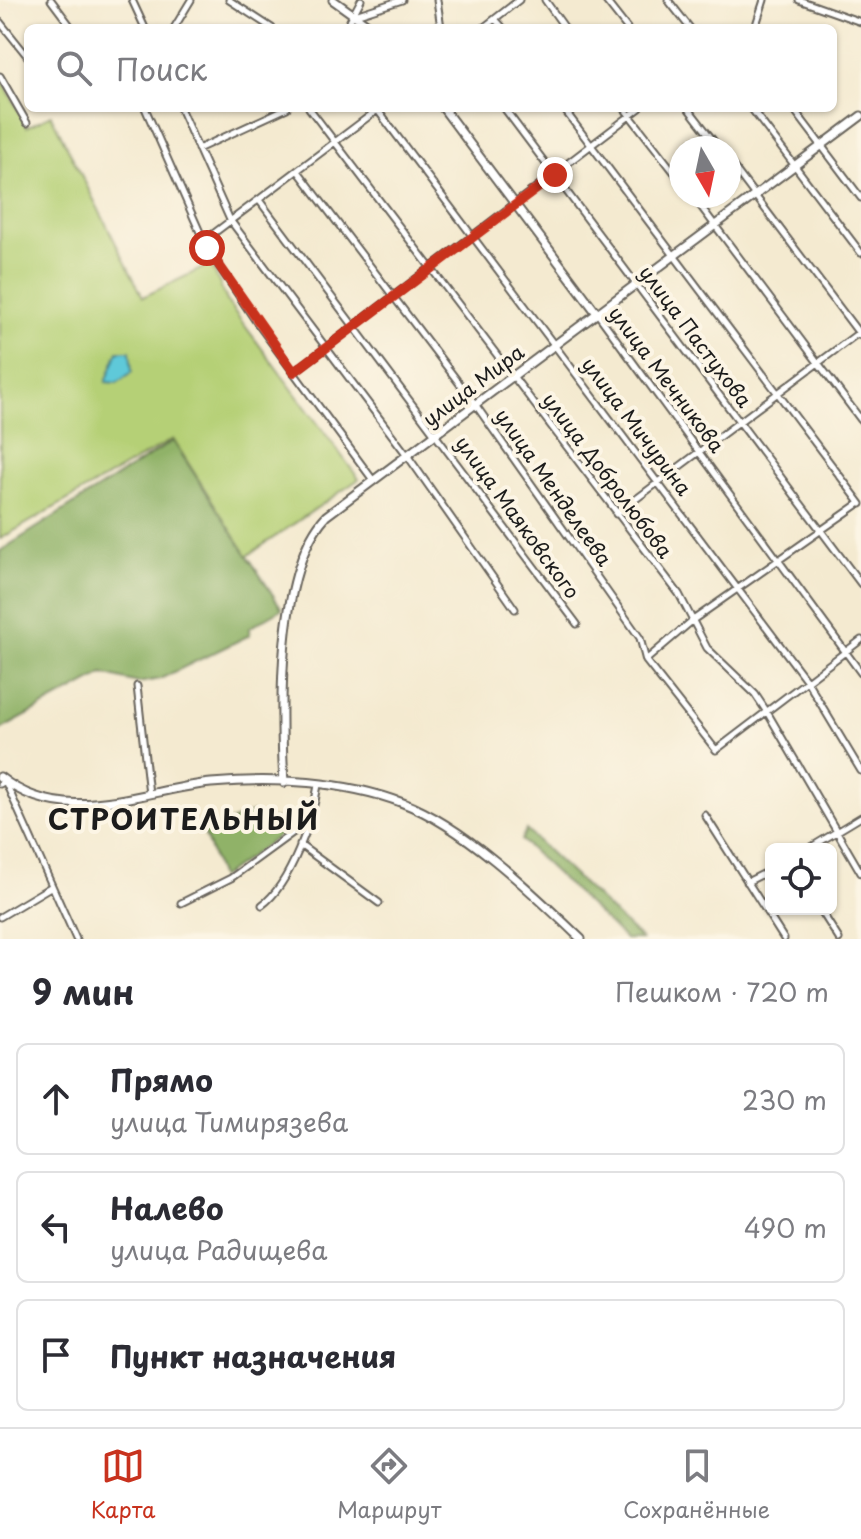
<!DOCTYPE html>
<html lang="ru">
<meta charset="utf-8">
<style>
:root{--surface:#fff;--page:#f2f2f3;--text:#2b2b33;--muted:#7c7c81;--line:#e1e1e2;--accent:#c8321e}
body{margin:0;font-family:"Playpen Sans",sans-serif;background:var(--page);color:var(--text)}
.controls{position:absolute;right:24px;bottom:24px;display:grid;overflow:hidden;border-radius:12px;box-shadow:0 2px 6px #0004}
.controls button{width:72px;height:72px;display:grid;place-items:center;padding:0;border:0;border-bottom:2px solid var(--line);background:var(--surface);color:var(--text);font:40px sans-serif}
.compass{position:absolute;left:669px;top:136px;width:72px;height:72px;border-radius:50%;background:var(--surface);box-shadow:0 2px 6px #0004;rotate:171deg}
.stop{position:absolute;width:24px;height:24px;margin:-18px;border:6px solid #c8321e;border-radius:50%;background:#fff}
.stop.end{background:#c8321e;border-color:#fff;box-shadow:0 2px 8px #0008}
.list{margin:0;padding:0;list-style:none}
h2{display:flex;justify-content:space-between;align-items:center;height:104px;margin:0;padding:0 32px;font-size:34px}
h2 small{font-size:26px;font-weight:400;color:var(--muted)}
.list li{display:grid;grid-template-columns:52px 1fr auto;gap:24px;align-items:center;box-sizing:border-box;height:112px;margin:0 16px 16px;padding:0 16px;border:2px solid var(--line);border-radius:12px}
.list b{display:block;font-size:30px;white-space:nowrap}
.list p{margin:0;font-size:26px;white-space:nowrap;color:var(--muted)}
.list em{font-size:26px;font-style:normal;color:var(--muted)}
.icon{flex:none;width:44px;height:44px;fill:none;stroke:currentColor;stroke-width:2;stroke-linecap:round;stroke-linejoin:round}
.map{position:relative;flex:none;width:861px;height:939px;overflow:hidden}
.search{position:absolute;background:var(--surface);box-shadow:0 2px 6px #0004;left:24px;right:24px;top:24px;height:88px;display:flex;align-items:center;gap:20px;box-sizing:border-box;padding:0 28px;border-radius:12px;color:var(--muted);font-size:30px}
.sheet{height:488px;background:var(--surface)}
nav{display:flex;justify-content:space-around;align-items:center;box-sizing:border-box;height:112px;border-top:2px solid var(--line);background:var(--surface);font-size:22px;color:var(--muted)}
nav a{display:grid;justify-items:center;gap:4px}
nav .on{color:var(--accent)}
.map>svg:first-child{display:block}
.green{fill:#b5d076;stroke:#687649;stroke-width:2}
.forest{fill:#90b267;stroke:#566742;stroke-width:2}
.water{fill:#5fc9d9;stroke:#3e727a;stroke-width:2}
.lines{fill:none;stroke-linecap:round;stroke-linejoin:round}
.street-casing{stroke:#68645b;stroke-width:9}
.secondary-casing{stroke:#68645b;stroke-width:11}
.street{stroke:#fff;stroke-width:5}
.secondary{stroke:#fff;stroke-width:7}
.route{stroke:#c8321e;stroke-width:10}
.labels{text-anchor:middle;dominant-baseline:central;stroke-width:8;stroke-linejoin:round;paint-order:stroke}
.street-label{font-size:20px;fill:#1c1c1c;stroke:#fcf5e5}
.district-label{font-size:28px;font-weight:bold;letter-spacing:2px;fill:#1c1c1c;stroke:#fcf5e5}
</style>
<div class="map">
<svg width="861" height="939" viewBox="0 0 861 939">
<rect width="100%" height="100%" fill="#fcf5e5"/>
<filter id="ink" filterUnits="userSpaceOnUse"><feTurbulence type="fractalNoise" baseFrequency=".0125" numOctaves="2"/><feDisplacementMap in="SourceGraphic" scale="16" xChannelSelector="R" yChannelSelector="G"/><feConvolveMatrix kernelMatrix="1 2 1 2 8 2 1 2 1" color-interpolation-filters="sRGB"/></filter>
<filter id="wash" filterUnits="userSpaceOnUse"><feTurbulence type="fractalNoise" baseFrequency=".006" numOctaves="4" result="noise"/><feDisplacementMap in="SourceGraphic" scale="32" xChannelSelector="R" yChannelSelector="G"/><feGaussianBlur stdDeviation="1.8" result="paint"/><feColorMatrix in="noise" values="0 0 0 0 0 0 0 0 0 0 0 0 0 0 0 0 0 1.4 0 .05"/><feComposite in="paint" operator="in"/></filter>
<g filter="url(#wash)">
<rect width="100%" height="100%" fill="#f4ead0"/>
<!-- green -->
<path class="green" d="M 0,75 L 27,127 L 51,115 L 143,297 L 211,264 L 228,303 L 359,479 L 247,556 L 173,439 L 0,539 Z"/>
<!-- forest -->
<path class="forest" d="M 173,441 L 282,609 L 249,628 L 250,635 L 160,679 L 138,683 L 103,674 L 0,730 L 0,551 Z
M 253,812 L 256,821 L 276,819 L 280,835 L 220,878 L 204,832 Z
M 526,830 L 641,939 L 625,939 L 521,840 Z"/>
<!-- water -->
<path class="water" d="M 118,351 L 130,351 L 132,372 L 117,383 L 106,382 Z"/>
</g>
<g filter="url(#ink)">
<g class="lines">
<defs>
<path id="street" d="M 51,0 L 72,28
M 132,0 L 145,28
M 229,0 L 272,28
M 437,0 L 441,28
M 545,0 L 565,28
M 605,0 L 627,28
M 668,0 L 690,28
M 799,0 L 861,22
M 355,15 L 402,0
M 495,19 L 503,28
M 0,22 L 28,57
M 174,28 L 191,0
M 346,28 L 361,0
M 483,28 L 519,0
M 755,28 L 764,0
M 0,76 L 27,123
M 145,108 L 207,248 L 255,320 L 373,480
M 180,108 L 230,220 L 407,455 L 515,609
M 309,108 L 679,594 L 707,648 L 755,694 L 767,712 L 861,873
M 376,108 L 807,681 L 861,771
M 504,108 L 861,584
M 563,108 L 861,504
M 624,108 L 681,181
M 688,108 L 719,148
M 751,108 L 861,253
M 793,108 L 861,198
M 198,149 L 287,108
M 729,161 L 861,336
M 298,171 L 475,404 L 640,638 L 646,661 L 716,750 L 861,640
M 693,196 L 861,420
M 259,200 L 577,624
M 205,240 L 380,108
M 597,313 L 861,673
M 294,372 L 640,108
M 616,514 L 861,331
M 646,660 L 693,620 L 860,503
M 137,686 L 149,794
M 0,784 L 5,781 L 76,939
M 705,815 L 784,939
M 300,845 L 379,903
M 808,849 L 861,817
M 747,882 L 771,870
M 181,903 L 231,878 L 306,823
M 262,905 C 290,885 313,819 318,785
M 820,909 L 839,939
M 0,917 L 52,886"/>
<path id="secondary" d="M 333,0 L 372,28
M 443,108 L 596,312
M 0,777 C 65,829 141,790 211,783 C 272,777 346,781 403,803 C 464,826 534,894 581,939
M 284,783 C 280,711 276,571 326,516 L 861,116"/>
</defs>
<!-- street casing -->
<use href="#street" class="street-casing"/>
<!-- secondary casing -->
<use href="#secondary" class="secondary-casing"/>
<!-- street -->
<use href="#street" class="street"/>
<!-- secondary -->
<use href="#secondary" class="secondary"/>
</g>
</g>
<g class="lines" filter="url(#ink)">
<!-- route -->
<path class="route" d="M 207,248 L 294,372 L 555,175"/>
</g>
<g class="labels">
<!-- street labels -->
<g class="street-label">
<text transform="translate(696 336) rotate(53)">улица Пастухова</text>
<text transform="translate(667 379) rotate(53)">улица Мечникова</text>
<text transform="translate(473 385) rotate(-37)">улица Мира</text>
<text transform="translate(637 426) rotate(53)">улица Мичурина</text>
<text transform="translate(608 475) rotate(53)">улица Добролюбова</text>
<text transform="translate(554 487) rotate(55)">улица Менделеева</text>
<text transform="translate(518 517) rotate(54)">улица Маяковского</text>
</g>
<!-- district labels -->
<g class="district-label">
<text x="184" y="818">СТРОИТЕЛЬНЫЙ</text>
</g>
</g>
</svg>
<div class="controls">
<button><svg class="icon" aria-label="locate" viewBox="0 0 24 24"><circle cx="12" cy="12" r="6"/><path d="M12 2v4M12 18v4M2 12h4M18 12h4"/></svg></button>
</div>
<svg class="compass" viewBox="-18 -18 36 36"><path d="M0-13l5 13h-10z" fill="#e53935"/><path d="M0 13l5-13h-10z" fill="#7c7c81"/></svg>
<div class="stop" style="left:207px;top:248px"></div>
<div class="stop end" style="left:555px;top:175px"></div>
<div class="search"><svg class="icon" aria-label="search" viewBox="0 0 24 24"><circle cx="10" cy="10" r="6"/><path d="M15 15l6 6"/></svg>Поиск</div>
</div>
<section class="sheet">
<h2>9 мин<small>Пешком · 720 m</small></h2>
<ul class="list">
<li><svg class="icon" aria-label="ahead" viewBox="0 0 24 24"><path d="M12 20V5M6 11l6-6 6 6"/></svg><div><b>Прямо</b><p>улица Тимирязева</p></div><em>230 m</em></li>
<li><svg class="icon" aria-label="left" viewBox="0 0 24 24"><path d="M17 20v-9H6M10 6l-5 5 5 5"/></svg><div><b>Налево</b><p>улица Радищева</p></div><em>490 m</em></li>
<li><svg class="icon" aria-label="arrive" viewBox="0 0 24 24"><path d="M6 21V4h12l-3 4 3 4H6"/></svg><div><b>Пункт назначения</b></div></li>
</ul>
</section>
<nav>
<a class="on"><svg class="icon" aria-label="map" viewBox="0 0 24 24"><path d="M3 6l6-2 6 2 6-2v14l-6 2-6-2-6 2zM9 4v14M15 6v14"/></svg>Карта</a>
<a><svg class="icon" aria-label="directions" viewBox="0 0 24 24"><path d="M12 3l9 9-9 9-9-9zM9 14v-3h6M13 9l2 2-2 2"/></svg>Маршрут</a>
<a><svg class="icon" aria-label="saved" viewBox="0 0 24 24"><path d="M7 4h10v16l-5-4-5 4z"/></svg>Сохранённые</a>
</nav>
